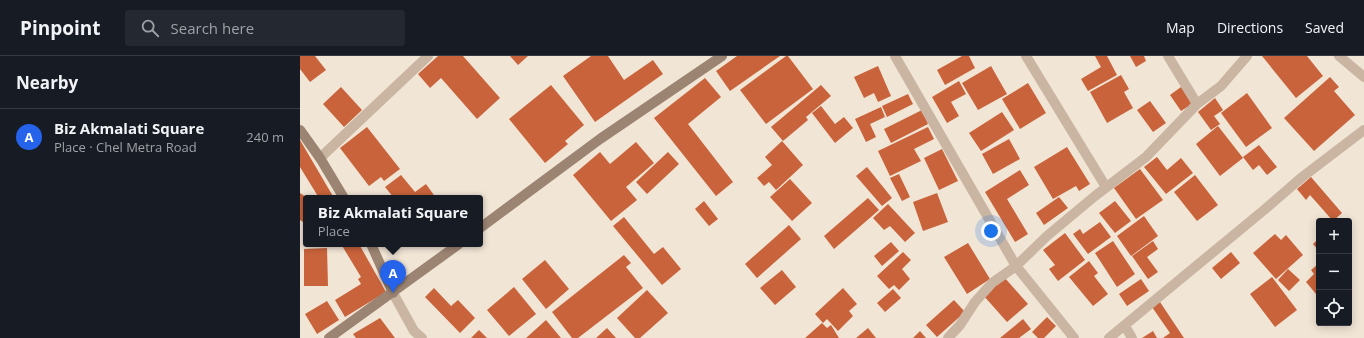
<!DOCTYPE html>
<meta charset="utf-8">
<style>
:root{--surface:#171b24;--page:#242831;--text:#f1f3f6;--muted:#9ea1a6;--line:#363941;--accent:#2563eb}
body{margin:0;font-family:"Open Sans",sans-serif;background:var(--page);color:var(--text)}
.controls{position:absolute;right:12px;bottom:12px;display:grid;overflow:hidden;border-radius:4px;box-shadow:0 2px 10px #0003}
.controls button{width:36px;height:36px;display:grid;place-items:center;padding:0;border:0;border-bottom:1px solid var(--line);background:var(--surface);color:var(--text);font:20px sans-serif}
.you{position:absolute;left:691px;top:175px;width:14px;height:14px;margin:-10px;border:3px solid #fff;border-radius:50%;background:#1a73e8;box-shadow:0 0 0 6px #1a73e833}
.badge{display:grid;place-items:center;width:26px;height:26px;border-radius:50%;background:var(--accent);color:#fff;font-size:13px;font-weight:700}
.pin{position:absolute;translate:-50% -33px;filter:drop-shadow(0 1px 2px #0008)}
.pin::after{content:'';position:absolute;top:21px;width:14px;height:12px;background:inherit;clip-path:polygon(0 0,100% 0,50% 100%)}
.popup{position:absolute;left:3px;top:139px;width:180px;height:52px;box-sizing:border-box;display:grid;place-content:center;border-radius:4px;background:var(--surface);filter:drop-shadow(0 1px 3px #0005);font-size:13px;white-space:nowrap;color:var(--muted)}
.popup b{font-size:15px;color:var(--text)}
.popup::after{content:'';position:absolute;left:50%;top:100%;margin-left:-8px;border:8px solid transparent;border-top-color:var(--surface)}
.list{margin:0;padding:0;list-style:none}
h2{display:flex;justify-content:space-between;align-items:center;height:52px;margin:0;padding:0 16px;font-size:17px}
h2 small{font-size:13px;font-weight:400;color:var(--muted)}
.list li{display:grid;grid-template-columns:26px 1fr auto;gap:12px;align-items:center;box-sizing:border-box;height:56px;padding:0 16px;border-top:1px solid var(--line)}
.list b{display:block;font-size:15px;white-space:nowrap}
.list p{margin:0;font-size:13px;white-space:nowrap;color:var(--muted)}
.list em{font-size:13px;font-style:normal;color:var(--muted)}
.icon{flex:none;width:22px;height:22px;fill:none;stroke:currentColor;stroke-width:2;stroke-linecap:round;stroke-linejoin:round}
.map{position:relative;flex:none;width:1064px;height:282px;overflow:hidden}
header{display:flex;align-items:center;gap:24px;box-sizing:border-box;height:56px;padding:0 20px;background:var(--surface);border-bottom:1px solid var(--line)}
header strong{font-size:19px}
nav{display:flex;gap:22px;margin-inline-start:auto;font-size:14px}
.search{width:280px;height:36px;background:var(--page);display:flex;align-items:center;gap:10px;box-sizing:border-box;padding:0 14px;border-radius:4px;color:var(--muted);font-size:15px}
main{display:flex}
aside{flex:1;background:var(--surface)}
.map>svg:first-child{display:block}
.building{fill:#c9633b}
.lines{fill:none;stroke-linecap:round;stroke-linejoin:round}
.street{stroke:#c9b5a2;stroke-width:10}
.secondary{stroke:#9c8473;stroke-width:10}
</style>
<header>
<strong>Pinpoint</strong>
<div class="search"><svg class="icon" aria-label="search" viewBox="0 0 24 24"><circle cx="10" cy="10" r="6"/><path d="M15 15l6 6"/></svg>Search here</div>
<nav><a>Map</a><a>Directions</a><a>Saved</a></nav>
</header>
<main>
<aside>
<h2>Nearby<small></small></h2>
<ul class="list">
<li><span class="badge">A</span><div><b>Biz Akmalati Square</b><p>Place · Chel Metra Road</p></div><em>240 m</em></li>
</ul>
</aside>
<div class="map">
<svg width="1064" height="282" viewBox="0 0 1064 282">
<rect width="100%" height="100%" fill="#f1e5d5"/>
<!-- building -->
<path class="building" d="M 0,0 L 15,0 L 26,14 L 10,26 L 0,13 Z
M 138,0 L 163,0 L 200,42 L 177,63 L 141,22 L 130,32 L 118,18 Z
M 210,0 L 228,0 L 218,9 Z
M 291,0 L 308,0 L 324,24 L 353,4 L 363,18 L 295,66 L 263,20 Z
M 437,0 L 480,0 L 430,35 L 416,15 Z
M 486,0 L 488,0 L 513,33 L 466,68 L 440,34 Z
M 662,0 L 669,0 L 675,12 L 645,29 L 637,14 Z
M 795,0 L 807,0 L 817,19 L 788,35 L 781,23 L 801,11 Z
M 830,0 L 844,0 L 846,5 L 836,11 Z
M 962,0 L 1007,0 L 1023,20 L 996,42 Z
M 578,10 L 591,40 L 578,46 L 574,37 L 564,42 L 554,21 Z
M 691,10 L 707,38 L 678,54 L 662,27 Z
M 821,19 L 829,33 L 824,36 L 833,52 L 807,67 L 790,36 Z
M 1030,21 L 1039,31 L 1034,35 L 1055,59 L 1014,95 L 984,62 Z
M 405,22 L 421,41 L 388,68 L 433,126 L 416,140 L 354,62 Z
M 659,25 L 666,38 L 651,46 L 659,60 L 647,67 L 632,41 Z
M 728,27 L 746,57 L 720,73 L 702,43 Z
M 251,29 L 284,69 L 265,85 L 268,88 L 245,107 L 209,63 Z
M 521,29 L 531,40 L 506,61 L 508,64 L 483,85 L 471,71 Z
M 41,31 L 62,54 L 44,71 L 23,48 Z
M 881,31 L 892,48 L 881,55 L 870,39 Z
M 947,37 L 972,72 L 946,91 L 921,57 Z
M 608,38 L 613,48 L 587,61 L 582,50 Z
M 915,42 L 923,54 L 914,60 L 920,68 L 911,74 L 898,56 Z
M 850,45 L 866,67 L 853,76 L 837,54 Z
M 521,50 L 535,68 L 544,61 L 553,72 L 535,87 L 512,57 Z
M 581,51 L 585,61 L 570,68 L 576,81 L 566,86 L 555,63 Z
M 622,54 L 628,68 L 591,87 L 584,73 Z
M 702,56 L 714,74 L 681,95 L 669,77 Z
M 918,70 L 943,102 L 920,120 L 896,88 Z
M 67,71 L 100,113 L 84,125 L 81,121 L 69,130 L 40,92 Z
M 628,71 L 634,83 L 614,93 L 621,105 L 590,120 L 578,95 Z
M 709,83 L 720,103 L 693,118 L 682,98 Z
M 0,84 L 34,142 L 19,142 L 0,111 Z
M 482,85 L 503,109 L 476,134 L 469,126 L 464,130 L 457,122 L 472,109 L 465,101 Z
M 336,86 L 354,107 L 326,131 L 337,144 L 311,165 L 273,119 L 300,96 L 310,108 Z
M 959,89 L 977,111 L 967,119 L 959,109 L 953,114 L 943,101 Z
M 767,91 L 790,128 L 779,135 L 776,130 L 753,143 L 734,111 Z
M 642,93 L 658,125 L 639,134 L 624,102 Z
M 368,96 L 379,108 L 347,138 L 336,126 Z
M 857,101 L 867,114 L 881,102 L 893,117 L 866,138 L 844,111 Z
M 567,111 L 592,142 L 582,150 L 556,120 Z
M 840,113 L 863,144 L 836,163 L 814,132 Z
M 720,114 L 729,129 L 707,143 L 728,178 L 715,186 L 685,136 Z
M 599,118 L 610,141 L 602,145 L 590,122 Z
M 101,119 L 115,136 L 126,128 L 136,142 L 94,142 L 85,131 Z
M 895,119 L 918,149 L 897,165 L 874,136 Z
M 1011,121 L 1042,157 L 1033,165 L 1010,139 L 1006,144 L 997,133 Z
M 490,123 L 512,147 L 492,165 L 470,141 Z
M 0,137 L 6,141 L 6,168 L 0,164 Z
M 637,137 L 648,166 L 623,175 L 613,146 Z
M 759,141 L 768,152 L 744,169 L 736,157 Z
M 568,142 L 579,154 L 534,193 L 524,180 Z
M 404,145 L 418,163 L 409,170 L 395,153 Z
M 815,145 L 831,165 L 815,177 L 799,157 Z
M 588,148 L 615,177 L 605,186 L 590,170 L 584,174 L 573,162 Z
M 844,160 L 858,180 L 831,200 L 817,180 Z
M 324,161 L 354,198 L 363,191 L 381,213 L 362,229 L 313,170 Z
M 800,166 L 811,181 L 788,198 L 773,178 L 780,173 L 783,178 Z
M 489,169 L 501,183 L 457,222 L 445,208 Z
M 765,177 L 785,204 L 758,225 L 749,213 L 755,209 L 743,194 Z
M 975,178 L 981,184 L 986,179 L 1003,199 L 976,223 L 953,197 Z
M 1019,182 L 1019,195 L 1013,188 Z
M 813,185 L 835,218 L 817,231 L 795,197 Z
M 853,185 L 858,193 L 847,201 L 858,216 L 848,223 L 832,200 Z
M 591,186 L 599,195 L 582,210 L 574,200 Z
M 668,187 L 690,223 L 667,238 L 644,201 Z
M 41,188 L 59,188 L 86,236 L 45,261 L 35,244 L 61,228 L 58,223 L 61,221 Z
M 27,192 L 28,230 L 4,230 L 4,193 Z
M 603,196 L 611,204 L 602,213 L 610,223 L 599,234 L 594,229 L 589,233 L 577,220 Z
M 931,196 L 940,207 L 921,223 L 912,212 Z
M 324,199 L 331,207 L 326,211 L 343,232 L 278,282 L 272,282 L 252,256 Z
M 245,204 L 269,233 L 246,253 L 222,223 Z
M 789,205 L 798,217 L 794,220 L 808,238 L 793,250 L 769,221 Z
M 1017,209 L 1019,211 L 1019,235 L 1016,238 L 1006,226 L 1014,218 L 1011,214 Z
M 988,213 L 1000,224 L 989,235 L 978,224 Z
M 482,214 L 496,231 L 475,249 L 460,232 Z
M 704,221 L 728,248 L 707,266 L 683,239 Z
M 972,221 L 997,254 L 975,271 L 950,238 Z
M 841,223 L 849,235 L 827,250 L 819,238 Z
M 214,231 L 236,258 L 209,280 L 187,254 Z
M 134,232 L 151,250 L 158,244 L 175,262 L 160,277 L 125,241 Z
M 543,232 L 557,248 L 549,255 L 553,260 L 538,275 L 527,263 L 523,267 L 515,258 Z
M 593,233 L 601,242 L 585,256 L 577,247 Z
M 347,234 L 368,257 L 340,282 L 335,282 L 317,262 Z
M 654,244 L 665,256 L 637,281 L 626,269 Z
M 27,245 L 39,264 L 17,278 L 5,258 Z
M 860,246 L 884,282 L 863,282 L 870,277 L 852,251 Z
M 747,261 L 756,270 L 744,282 L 738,282 L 732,276 Z
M 80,262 L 95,282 L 56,282 L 53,278 Z
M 723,263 L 731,273 L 719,282 L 700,282 Z
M 246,264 L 261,282 L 226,282 Z
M 522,267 L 527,272 L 531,269 L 539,282 L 505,282 Z
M 307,272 L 316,282 L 296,282 Z
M 568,272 L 576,282 L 556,282 Z
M 179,274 L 187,282 L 171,282 Z
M 620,275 L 626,282 L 613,282 Z
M 853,275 L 857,282 L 842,282 Z"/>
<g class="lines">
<!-- street -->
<path class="street" d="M 595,0 L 716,210 L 774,282
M 726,0 L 806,131
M 868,0 L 897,48
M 1039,0 L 1064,21
M 20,102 L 128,0
M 93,237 L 114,275 L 122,282
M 825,270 L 832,282
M 648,282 L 660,269 L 675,246 L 692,227 L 716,210 L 747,180 L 795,140 L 846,101 L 897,48 L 921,30 L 947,0
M 809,282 L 964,154 L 1001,122 L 1064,74"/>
<!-- secondary -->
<path class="secondary" d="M 0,74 L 20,102 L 44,142
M 180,172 L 300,83 L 422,0
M 71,188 L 93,237
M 29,282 L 159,188"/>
</g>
</svg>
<div class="controls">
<button>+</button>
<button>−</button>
<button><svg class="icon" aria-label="locate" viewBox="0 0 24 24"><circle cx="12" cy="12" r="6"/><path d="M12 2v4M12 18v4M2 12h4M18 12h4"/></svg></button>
</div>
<div class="you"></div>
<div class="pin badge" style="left:93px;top:237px">A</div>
<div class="popup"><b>Biz Akmalati Square</b>Place</div>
</div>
</main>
